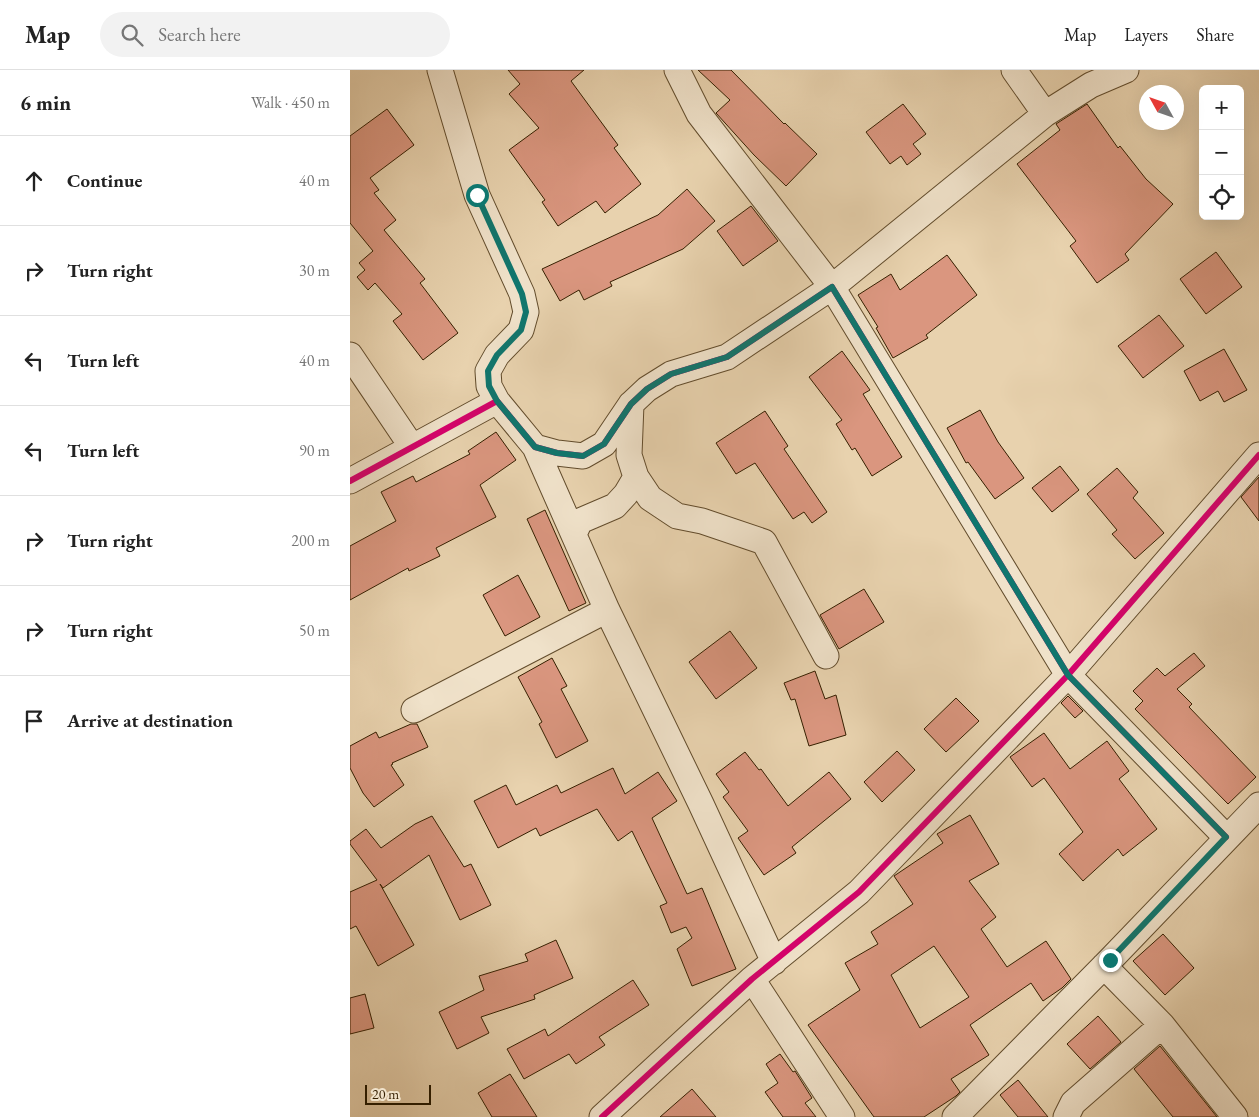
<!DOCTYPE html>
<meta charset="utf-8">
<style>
:root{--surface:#fff;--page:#f2f2f2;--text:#222;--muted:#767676;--line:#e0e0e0}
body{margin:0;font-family:"EB Garamond",serif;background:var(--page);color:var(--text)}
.controls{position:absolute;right:15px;top:15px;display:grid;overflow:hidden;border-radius:8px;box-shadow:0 5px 20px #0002}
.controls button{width:45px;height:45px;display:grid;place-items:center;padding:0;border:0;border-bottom:1px solid var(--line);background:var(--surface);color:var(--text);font:25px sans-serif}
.compass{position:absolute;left:789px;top:15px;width:45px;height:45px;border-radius:50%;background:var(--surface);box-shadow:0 5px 20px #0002;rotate:310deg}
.scale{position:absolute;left:15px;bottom:12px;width:66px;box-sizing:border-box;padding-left:5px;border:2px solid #351f00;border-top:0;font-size:14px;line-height:18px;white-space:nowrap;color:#351f00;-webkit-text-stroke:4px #f0e2ca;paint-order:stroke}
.stop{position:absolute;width:15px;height:15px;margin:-11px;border:4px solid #0f766e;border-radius:50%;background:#fff}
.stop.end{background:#0f766e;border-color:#fff;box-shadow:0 1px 5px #0008}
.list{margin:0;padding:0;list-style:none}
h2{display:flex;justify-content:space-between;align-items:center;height:65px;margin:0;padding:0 20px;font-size:21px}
h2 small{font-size:16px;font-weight:400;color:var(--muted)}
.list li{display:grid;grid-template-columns:32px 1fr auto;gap:15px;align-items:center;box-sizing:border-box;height:90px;padding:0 20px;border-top:1px solid var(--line)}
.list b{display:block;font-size:19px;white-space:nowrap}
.list em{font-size:16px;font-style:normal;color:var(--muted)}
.icon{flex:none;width:28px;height:28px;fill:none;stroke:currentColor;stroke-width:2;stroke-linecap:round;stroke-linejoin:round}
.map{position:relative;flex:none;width:909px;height:1047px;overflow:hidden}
header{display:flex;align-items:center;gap:30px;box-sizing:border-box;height:70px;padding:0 25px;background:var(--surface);border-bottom:1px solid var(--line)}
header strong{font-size:24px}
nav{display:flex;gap:28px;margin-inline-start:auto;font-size:18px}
.search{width:350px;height:45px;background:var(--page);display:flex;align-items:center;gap:12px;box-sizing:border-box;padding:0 18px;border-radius:28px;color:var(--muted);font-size:19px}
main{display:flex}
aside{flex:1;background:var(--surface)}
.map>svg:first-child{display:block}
.building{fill:#da967f;stroke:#351f00;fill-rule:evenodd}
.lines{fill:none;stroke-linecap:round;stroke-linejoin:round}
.minor-casing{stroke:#624c2c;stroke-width:27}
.minor{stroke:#f0e2ca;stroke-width:25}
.cycleway-casing{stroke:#f0e2ca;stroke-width:9}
.cycleway{stroke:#d6006c;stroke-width:6}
.route{stroke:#0f766e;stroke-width:6}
</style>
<header>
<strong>Map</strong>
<div class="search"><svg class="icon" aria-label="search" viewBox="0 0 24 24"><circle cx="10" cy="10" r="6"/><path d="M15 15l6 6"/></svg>Search here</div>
<nav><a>Map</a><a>Layers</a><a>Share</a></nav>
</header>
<main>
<aside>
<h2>6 min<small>Walk · 450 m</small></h2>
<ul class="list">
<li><svg class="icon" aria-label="ahead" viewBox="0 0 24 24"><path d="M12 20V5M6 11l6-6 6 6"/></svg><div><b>Continue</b></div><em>40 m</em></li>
<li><svg class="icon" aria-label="right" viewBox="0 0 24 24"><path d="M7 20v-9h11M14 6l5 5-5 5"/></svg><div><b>Turn right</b></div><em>30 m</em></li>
<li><svg class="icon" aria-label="left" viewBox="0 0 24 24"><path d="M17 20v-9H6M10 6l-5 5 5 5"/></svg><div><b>Turn left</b></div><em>40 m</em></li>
<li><svg class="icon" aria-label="left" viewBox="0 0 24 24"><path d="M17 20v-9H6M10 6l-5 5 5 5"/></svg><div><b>Turn left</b></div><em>90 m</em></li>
<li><svg class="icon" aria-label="right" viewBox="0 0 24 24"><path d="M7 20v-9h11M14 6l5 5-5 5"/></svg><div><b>Turn right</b></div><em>200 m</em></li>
<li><svg class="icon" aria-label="right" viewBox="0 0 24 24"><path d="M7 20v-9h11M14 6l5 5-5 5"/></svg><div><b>Turn right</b></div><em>50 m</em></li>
<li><svg class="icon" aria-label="arrive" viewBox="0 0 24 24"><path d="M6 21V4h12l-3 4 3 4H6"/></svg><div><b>Arrive at destination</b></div></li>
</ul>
</aside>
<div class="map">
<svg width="909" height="1047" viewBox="0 0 909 1047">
<rect width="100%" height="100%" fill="#e8d2ae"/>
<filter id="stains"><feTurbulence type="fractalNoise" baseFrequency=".004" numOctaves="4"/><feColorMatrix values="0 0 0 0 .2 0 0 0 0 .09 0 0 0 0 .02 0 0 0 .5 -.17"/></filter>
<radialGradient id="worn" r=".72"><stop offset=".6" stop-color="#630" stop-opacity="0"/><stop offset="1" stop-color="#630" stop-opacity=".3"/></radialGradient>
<!-- building -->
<path class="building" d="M 158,0 L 234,0 L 221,11 L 268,75 L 264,78 L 291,114 L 255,143 L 246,131 L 208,156 L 192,132 L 195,130 L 159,80 L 189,58 L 159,24 L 170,14 Z
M 348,0 L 381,0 L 434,54 L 435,53 L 467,84 L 436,116 L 404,85 L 366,43 L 380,30 Z
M 553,34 L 576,64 L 563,74 L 571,84 L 557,95 L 551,86 L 540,94 L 516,62 Z
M 737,34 L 768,78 L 770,76 L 796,109 L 823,134 L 775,184 L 779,190 L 747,213 L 720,176 L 726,171 L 667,94 L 710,60 L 706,54 Z
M 37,39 L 64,75 L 20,108 L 29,120 L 24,123 L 46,150 L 34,160 L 75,209 L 70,213 L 108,263 L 73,290 L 43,251 L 52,244 L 25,213 L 18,220 L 7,207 L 15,200 L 9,193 L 23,181 L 0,153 L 0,66 Z
M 337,119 L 365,151 L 333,179 L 260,212 L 262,216 L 234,230 L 229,220 L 210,231 L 192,199 L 308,145 Z
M 401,136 L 428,171 L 393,196 L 367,161 Z
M 866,182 L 892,217 L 856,244 L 830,209 Z
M 597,185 L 627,225 L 576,265 L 578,268 L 543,288 L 526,258 L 528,257 L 508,225 L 541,204 L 550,220 Z
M 809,245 L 834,276 L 793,308 L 768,276 Z
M 874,279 L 897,320 L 874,332 L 868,321 L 850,331 L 834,301 Z
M 492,281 L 520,320 L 513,324 L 552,387 L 522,406 L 505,378 L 502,380 L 486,354 L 492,350 L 459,307 Z
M 630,340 L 648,372 L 674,408 L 645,429 L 618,392 L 616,393 L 597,358 Z
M 415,341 L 438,376 L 434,379 L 477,442 L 462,453 L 454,442 L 443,449 L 405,393 L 386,404 L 366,373 Z
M 146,362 L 166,390 L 130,415 L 146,447 L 86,478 L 90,486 L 59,501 L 58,498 L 0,530 L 0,476 L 46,451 L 31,422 L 63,406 L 66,412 L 120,384 L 118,381 Z
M 710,396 L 729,420 L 702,442 L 682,418 Z
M 767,398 L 788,422 L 783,428 L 814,463 L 785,489 L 762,464 L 767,460 L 737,424 Z
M 909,407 L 909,451 L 891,427 Z
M 195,440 L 236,533 L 219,541 L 177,449 Z
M 168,505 L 190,547 L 155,566 L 133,525 Z
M 514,519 L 534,552 L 489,579 L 470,545 Z
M 380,561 L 407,598 L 366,629 L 339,592 Z
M 844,583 L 855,596 L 827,619 L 842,634 L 839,637 L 906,707 L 878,734 L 785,639 L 793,631 L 783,621 L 807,598 L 815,606 Z
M 202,588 L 217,616 L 211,619 L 238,671 L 206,688 L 189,654 L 192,652 L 168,607 Z
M 465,601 L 475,629 L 486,625 L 496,665 L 459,676 L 445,629 L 441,630 L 434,613 Z
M 718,626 L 733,641 L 725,648 L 711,633 Z
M 606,628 L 629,651 L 596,682 L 574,659 Z
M 61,654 L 67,654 L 78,677 L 42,693 L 43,694 L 41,695 L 54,715 L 24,737 L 13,723 L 0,698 L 0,676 L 26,662 L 29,668 Z
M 694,663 L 720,699 L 757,671 L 779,701 L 769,709 L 807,759 L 773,786 L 768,779 L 733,811 L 709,784 L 733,762 L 694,708 L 682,717 L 660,687 Z
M 547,681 L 565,700 L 532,732 L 514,712 Z
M 395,682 L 409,700 L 411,699 L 438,736 L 479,702 L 501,729 L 442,777 L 446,783 L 414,805 L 388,768 L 398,761 L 373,727 L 379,722 L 366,704 Z
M 263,698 L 275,724 L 308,702 L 327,731 L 302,748 L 337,824 L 352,818 L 386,899 L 342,916 L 327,879 L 342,868 L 336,857 L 321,863 L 310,836 L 317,833 L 282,761 L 268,771 L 247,739 L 190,766 L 186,758 L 148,778 L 124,731 L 156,715 L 166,735 L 207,715 L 211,723 Z
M 620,745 L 649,794 L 619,811 L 646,847 L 631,859 L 657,897 L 696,871 L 721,909 L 712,918 L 693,931 L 681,913 L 620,955 L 639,985 L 601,1009 L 610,1022 L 606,1026 L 574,1047 L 524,1047 L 458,955 L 510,920 L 495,893 L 528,874 L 521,862 L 563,834 L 544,806 L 593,773 L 587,764 ZM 584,876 L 619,927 L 570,958 L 541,905 Z
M 82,746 L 114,797 L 121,794 L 141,835 L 110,850 L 79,785 L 33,818 L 30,814 L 64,875 L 28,896 L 6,856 L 0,859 L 0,822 L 27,810 L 0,774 L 0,771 L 16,759 L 31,778 L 65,754 Z
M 813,864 L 844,898 L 815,925 L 783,891 Z
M 206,870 L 223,908 L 184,925 L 185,929 L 131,947 L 139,963 L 107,979 L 89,942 L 134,920 L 129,906 L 178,891 L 175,884 Z
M 283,910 L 299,935 L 249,967 L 255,975 L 226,994 L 219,984 L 174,1009 L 157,979 L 195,959 L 198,966 Z
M 15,924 L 24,958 L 0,964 L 0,928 Z
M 748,946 L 771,972 L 740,999 L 717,974 Z
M 810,976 L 867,1047 L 823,1047 L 784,999 Z
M 430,984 L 443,1002 L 445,1001 L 462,1028 L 455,1033 L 466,1047 L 433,1047 L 415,1022 L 428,1013 L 416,994 Z
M 160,1004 L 187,1047 L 142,1047 L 128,1023 Z
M 668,1010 L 698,1047 L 668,1047 L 650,1025 Z
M 342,1019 L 366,1047 L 310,1047 Z"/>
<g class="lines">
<defs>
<path id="minor" d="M 90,0 L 127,125 L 172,224 L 176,242 L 171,260 L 147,285 L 138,301 L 139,316 L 147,331
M 327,0 L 349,44 L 482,217 L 695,44 L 741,15 L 776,0
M 664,0 L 695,44
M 0,285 L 62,377
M 281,334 L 279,385 L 286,407 L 300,428 L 327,446 L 352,451 L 414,472 L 476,586
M 185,377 L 257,540 L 351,734 L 424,892
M 0,411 L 147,331 L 185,377 L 207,383 L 233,386 L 254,374 L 281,334 L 297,319 L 321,304 L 377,287 L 482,217 L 718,605 L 876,767
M 224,464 L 230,451 L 265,436 L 276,424 L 286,407
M 64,640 L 257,540
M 754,896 L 812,955 L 885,1047
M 402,909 L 492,1047
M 252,1047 L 402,909 L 509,822 L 718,605 L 909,385
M 605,1047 L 760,890 L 909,735
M 716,1047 L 723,1033 L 812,955"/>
</defs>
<!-- minor casing -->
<use href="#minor" class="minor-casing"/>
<!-- minor -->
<use href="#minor" class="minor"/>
<defs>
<path id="cycleway" d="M 0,411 L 147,331 L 185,377 L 207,383 L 233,386 L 254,374 L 281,334 L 297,319 L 321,304 L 377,287 L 482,217 L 718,605 L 876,767
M 252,1047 L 402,909 L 509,822 L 718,605 L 909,385"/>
</defs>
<!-- cycleway casing -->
<use href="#cycleway" class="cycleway-casing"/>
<!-- cycleway -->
<use href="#cycleway" class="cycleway"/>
</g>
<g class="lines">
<!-- route -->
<path class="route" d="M 127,125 L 172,224 L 176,242 L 171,260 L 147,285 L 138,301 L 139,316 L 147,331 L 185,377 L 207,383 L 233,386 L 254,374 L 281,334 L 297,319 L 321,304 L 377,287 L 482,217 L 718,605 L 876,767 L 760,890"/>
</g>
<rect width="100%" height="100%" filter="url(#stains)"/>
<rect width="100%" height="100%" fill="url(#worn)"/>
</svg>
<div class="controls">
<button>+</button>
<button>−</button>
<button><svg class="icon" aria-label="locate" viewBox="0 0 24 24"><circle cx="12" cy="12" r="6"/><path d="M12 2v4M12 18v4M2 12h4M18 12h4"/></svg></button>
</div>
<svg class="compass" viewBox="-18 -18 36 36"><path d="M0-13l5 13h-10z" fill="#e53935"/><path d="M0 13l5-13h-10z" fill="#767676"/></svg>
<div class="scale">20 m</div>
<div class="stop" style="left:127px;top:125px"></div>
<div class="stop end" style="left:760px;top:890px"></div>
</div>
</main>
